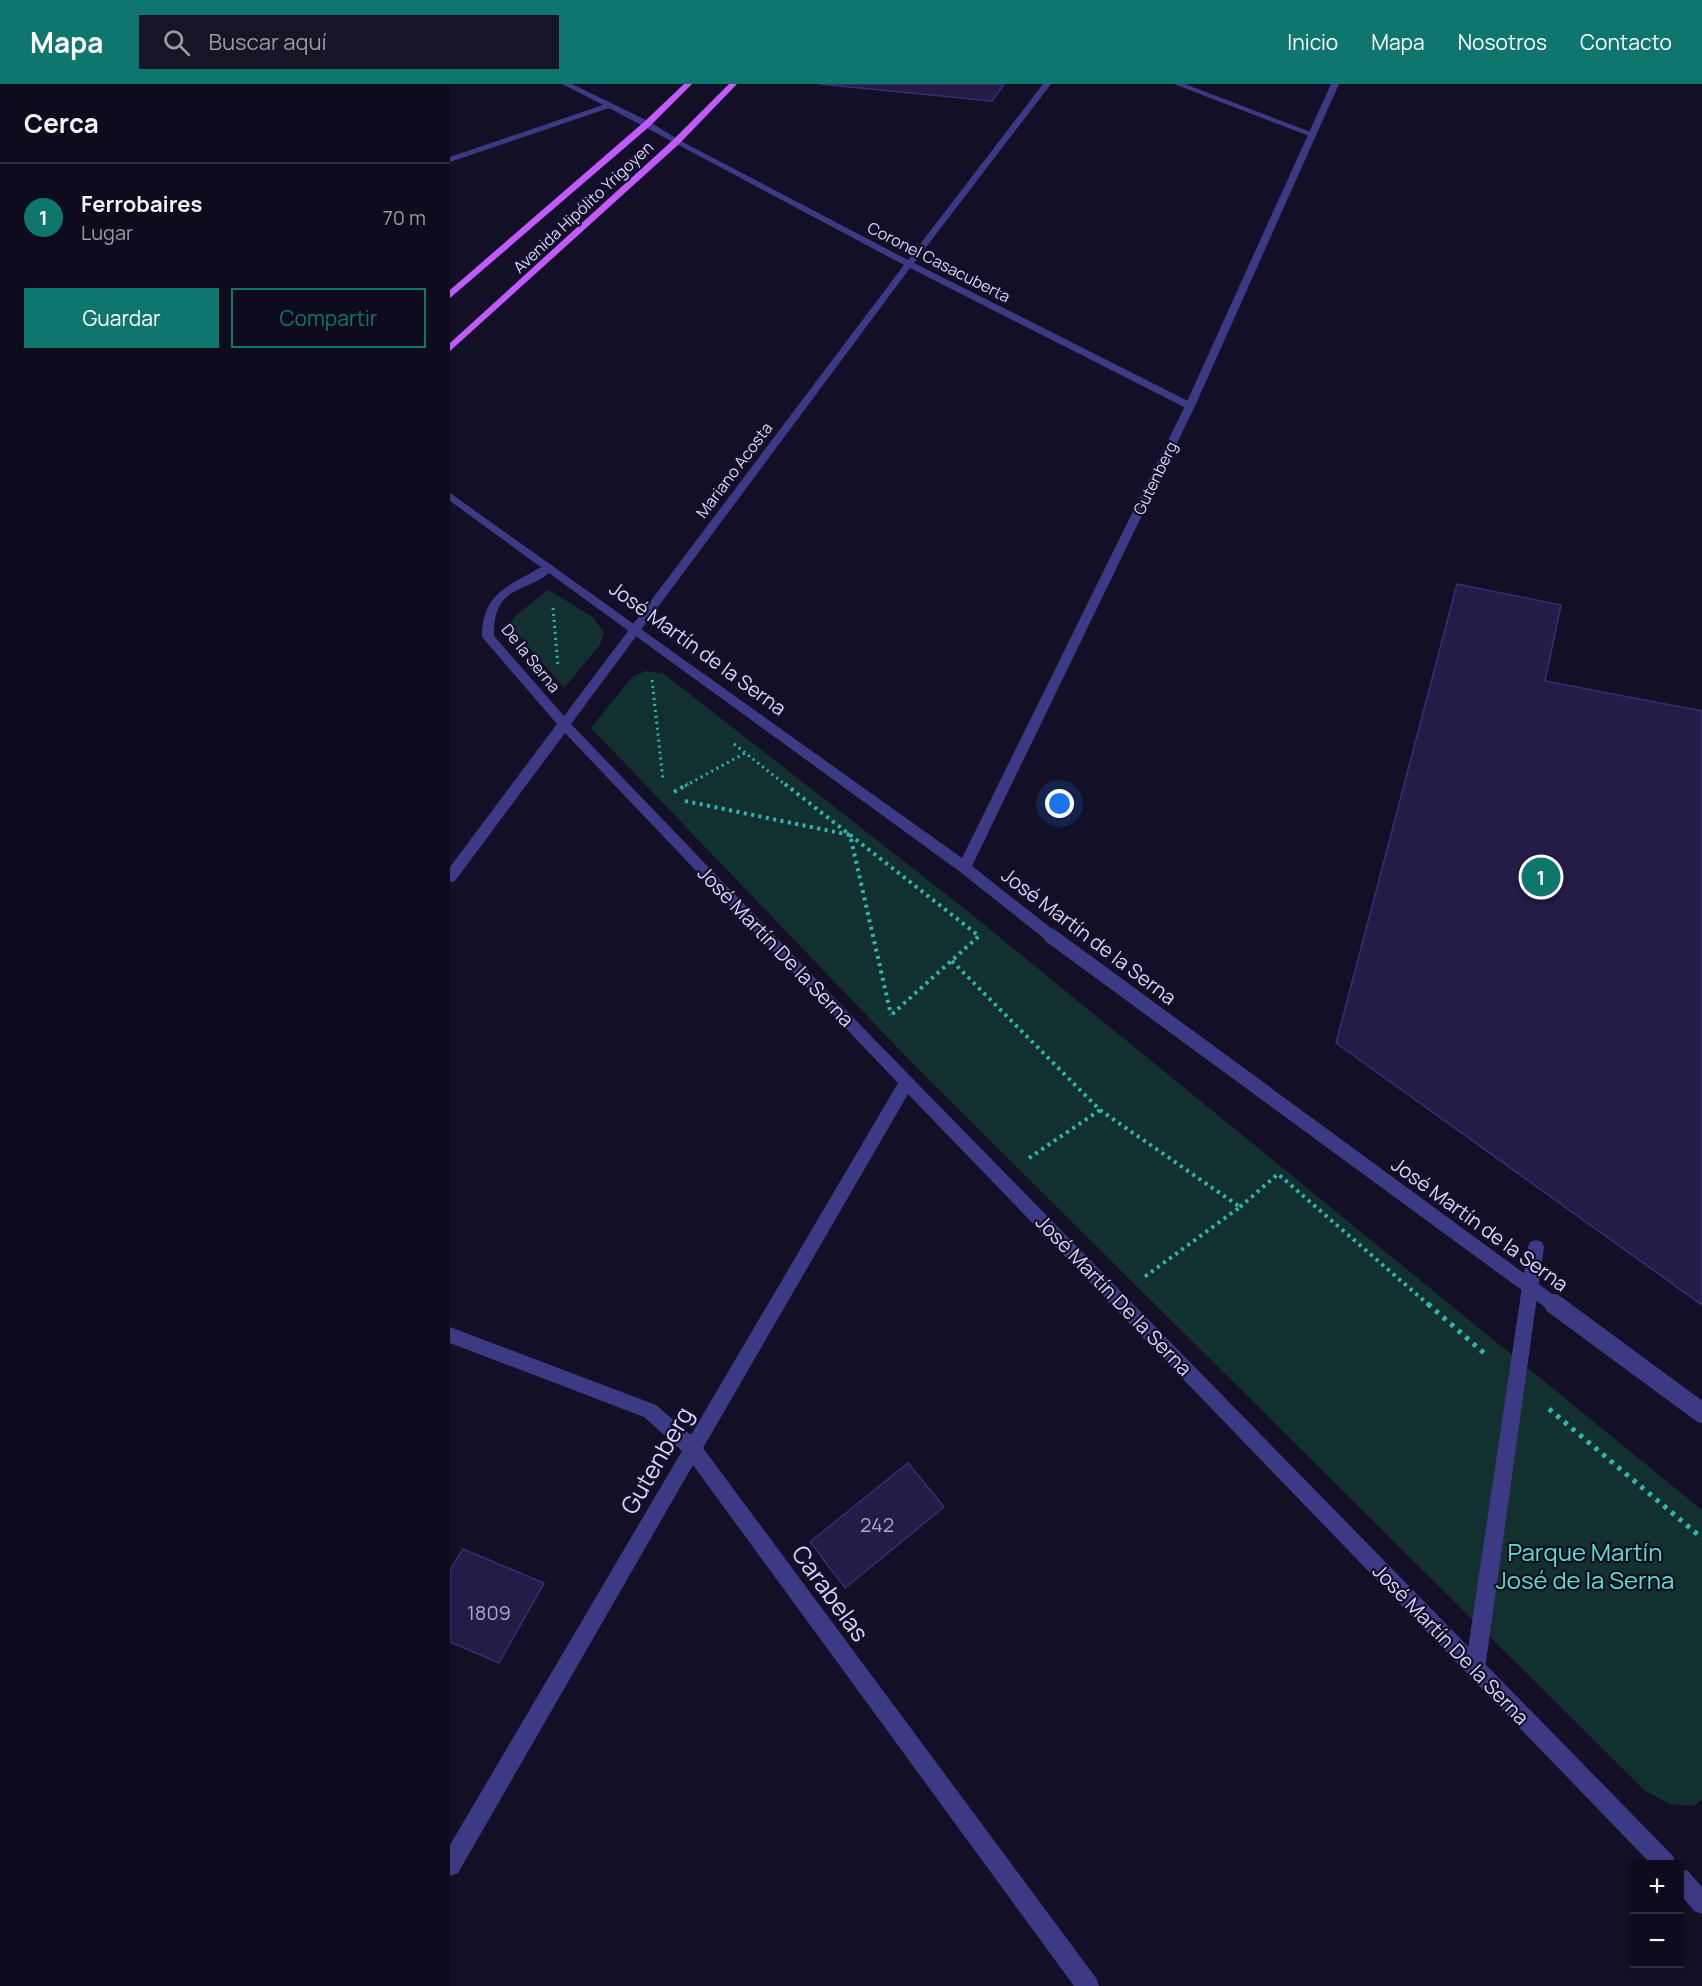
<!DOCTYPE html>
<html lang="es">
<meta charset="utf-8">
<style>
:root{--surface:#0e0b1c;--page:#171425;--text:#f1f3f6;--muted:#9b9ba3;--line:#2e2b3b;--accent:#0f766e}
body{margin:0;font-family:Manrope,sans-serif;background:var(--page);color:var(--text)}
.controls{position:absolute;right:18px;bottom:18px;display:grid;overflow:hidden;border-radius:0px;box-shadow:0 3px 9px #0003}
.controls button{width:54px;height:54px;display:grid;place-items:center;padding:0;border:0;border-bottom:2px solid var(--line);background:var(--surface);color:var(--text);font:30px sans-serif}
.you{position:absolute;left:610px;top:720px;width:21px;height:21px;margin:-15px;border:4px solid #fff;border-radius:50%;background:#1a73e8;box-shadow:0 0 0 9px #1a73e833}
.badge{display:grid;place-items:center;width:39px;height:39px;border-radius:50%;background:var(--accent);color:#fff;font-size:20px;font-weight:700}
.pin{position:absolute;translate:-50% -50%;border:3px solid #fff;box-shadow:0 2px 6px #0006}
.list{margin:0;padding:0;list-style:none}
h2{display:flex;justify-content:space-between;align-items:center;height:78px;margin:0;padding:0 24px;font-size:26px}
h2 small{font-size:20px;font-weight:400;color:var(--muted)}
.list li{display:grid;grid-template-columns:39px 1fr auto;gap:18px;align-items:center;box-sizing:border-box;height:108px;padding:0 24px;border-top:2px solid var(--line)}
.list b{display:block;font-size:22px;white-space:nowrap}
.list p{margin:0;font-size:20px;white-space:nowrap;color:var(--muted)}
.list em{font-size:20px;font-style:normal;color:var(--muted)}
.actions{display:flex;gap:12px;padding:18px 24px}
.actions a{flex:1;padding:14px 0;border:2px solid var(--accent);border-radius:0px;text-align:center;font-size:21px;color:var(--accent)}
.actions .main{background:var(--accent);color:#fff}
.icon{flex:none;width:33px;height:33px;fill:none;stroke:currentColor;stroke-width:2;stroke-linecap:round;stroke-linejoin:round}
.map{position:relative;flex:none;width:1252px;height:1902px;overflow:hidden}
header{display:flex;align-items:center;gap:36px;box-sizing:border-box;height:84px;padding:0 30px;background:var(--accent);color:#fff}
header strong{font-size:28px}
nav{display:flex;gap:33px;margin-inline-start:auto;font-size:21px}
.search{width:420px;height:54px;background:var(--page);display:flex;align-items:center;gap:15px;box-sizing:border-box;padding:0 21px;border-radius:0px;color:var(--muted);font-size:22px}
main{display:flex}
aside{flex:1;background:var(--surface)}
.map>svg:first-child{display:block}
.green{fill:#12302f}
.building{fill:#241b47;stroke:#3b2d73;stroke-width:1.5}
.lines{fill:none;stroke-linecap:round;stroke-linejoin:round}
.path-far2{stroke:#2fb8b0;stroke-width:3;stroke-dasharray:2 4;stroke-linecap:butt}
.path-far1{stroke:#2fb8b0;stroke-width:4;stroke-dasharray:3 4.5;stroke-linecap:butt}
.path{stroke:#2fb8b0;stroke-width:5;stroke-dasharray:4 6;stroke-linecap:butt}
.service{fill:#3d3a85;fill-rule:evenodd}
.minor{fill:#3d3a85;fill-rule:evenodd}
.tertiary{fill:#3d3a85;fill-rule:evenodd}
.primary{fill:#c25bff;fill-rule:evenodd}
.tertiary-bridge-far1{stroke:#3d3a85;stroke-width:15}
.tertiary-bridge{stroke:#3d3a85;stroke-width:20}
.labels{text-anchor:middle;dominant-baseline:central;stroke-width:4.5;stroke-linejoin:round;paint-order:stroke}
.far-street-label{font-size:16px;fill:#d9d4ff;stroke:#130f26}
.street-label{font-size:20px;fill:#d9d4ff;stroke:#130f26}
.near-number-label{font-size:20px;fill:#aca6d1}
.near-street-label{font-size:24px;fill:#d9d4ff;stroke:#130f26}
.near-park-label{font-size:24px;fill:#5fe0c0;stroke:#130f26}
</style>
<header>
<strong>Mapa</strong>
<div class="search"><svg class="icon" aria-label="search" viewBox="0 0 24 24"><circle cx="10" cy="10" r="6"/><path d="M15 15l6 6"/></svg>Buscar aquí</div>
<nav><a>Inicio</a><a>Mapa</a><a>Nosotros</a><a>Contacto</a></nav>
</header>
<main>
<aside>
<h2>Cerca<small></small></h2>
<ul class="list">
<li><span class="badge">1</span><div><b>Ferrobaires</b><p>Lugar</p></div><em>70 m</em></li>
</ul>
<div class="actions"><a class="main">Guardar</a><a>Compartir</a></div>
</aside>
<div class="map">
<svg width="1252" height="1902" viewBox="0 0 1252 1902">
<rect width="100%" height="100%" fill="#130f26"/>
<!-- green -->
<path class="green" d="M 98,506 L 143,533 L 154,549 L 150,561 L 114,604 L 60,541 L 65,532 Z
M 196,587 L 213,589 L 515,825 L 1252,1426 L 1252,1715 L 1244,1722 L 1219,1720 L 1194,1706 L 469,986 L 141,644 L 182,593 Z"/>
<!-- building -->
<path class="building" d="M 369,0 L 554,0 L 542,17 Z
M 1007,500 L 1111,521 L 1095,597 L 1252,627 L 1252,1221 L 886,959 Z
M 458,1379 L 494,1423 L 395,1504 L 360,1458 Z
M 13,1465 L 94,1499 L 49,1579 L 0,1558 L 0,1486 Z"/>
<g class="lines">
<!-- path-far2 -->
<path class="path-far2" d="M 103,524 L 108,582
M 202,596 L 213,696
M 284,660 L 337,702
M 235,702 L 295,669"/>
<!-- path-far1 -->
<path class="path-far1" d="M 335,700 L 529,852 L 440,932
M 224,708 L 238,700
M 235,717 L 400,751 L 441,931
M 502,877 L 650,1026 L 790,1123 L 693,1194
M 579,1074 L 650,1026
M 790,1123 L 828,1090 L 980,1222"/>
<!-- path -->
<path class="path" d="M 978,1220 L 1034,1269
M 1099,1325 L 1252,1454"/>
<!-- service -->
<path class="service" d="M 1086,1156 L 1092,1158 L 1094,1163 L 1035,1585 L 1032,1592 L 1025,1595 L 1018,1592 L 1015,1585 L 1078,1163 L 1080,1158 Z"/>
<!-- minor -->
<path class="minor" d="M 112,0 L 122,0 L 200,38 L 229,56 L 458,176 L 593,0 L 601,0 L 464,179 L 744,320 L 744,324 L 736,324 L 460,184 L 121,640 L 420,951 L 1223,1772 L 1226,1780 L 1201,1780 L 458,1010 L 253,1364 L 646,1894 L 649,1902 L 624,1902 L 243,1381 L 8,1789 L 0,1792 L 0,1761 L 232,1367 L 194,1333 L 0,1259 L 0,1243 L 206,1321 L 241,1351 L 448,999 L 115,649 L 5,797 L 0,798 L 0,783 L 107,640 L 32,553 C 32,516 50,505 81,489 C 88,485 95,480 103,482 L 105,484 C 78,511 43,498 44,552 L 114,632 L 454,181 L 159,24 L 0,78 L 0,73 L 153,21 Z
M 724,0 L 735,0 L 866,50 L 859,52 Z
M 1230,1784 L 1238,1787 L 1252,1803 L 1252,1830 L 1244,1827 L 1230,1810 Z"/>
<!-- tertiary -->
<path class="tertiary" d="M 881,0 L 889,0 L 745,322 L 522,782 L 606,848 L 608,852 L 606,856 L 596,856 L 509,787 L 0,417 L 0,409 L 512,774 L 735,322 Z"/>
<!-- primary -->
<path class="primary" d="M 234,0 L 242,0 L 200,42 L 0,214 L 0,206 L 194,38 Z
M 279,0 L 287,0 L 229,60 L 0,267 L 0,259 L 223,56 Z"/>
<!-- tertiary-bridge-far1 -->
<path class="tertiary-bridge-far1" d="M 601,852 L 1106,1222"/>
<!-- tertiary-bridge -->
<path class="tertiary-bridge" d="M 1104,1220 L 1252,1329"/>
</g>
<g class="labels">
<!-- far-street labels -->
<g class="far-street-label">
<text transform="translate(133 123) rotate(-43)">Avenida Hipólito Yrigoyen</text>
<text transform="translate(489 178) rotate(27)">Coronel Casacuberta</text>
<text transform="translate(284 386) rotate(-53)">Mariano Acosta</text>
<text transform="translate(705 394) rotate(-64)">Gutenberg</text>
<text transform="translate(81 574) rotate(51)">De la Serna</text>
</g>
<!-- street labels -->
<g class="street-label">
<text transform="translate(248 564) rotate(36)">José Martín de la Serna</text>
<text transform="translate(639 852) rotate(37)">José Martín de la Serna</text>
<text transform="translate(326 862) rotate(46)">José Martín De la Serna</text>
<text transform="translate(1030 1140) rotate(36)">José Martín de la Serna</text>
<text transform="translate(664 1211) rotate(46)">José Martín De la Serna</text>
<text transform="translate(1001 1560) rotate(46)">José Martín De la Serna</text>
</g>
<!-- near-number labels -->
<g class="near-number-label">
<text x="427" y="1440">242</text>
<text x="39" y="1528">1809</text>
</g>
<!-- near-street labels -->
<g class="near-street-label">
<text transform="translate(206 1376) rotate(-60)">Gutenberg</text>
<text transform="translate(381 1509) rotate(54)">Carabelas</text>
</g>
<!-- near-park labels -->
<g class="near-park-label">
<text x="1135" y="1467">Parque Martín<tspan x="1135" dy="28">José de la Serna</tspan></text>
</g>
</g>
</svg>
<div class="controls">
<button>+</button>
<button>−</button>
</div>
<div class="you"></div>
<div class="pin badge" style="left:1091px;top:793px">1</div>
</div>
</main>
